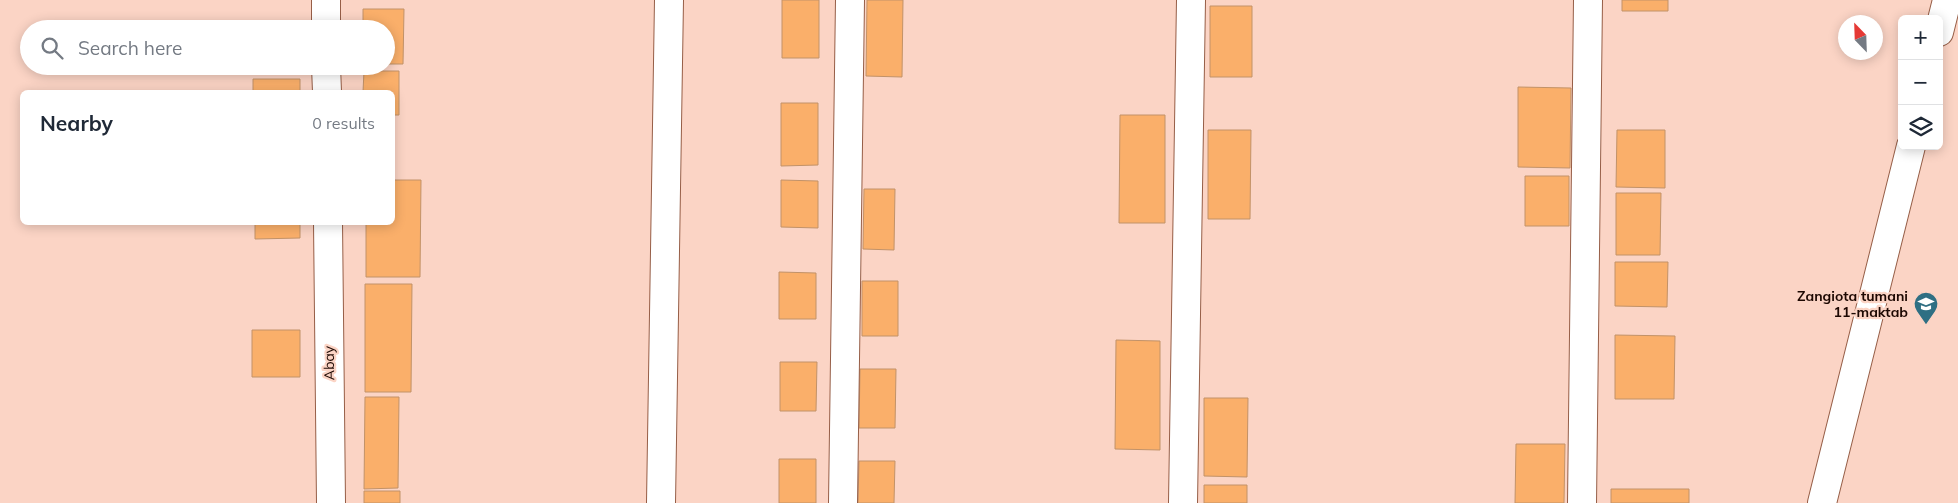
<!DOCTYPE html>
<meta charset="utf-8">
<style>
:root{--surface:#fff;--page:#f2f2f3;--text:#1f2937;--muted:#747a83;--line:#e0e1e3}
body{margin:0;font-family:Mulish,sans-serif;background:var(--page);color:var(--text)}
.controls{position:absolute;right:15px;top:15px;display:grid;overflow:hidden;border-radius:8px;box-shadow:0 2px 12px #0003}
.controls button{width:45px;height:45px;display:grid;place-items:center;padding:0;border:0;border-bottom:1px solid var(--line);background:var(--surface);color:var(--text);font:25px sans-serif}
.compass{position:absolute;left:1838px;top:15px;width:45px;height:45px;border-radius:50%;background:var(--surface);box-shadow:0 2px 12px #0003;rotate:337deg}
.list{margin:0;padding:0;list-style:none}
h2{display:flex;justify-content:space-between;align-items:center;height:65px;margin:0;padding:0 20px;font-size:21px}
h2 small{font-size:16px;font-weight:400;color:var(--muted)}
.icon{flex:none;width:28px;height:28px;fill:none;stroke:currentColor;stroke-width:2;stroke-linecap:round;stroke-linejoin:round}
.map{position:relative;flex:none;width:1958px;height:503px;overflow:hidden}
.search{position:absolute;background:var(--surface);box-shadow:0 2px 12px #0003;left:20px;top:20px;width:375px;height:55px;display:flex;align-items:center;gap:12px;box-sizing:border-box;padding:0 18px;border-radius:28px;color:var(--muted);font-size:19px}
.panel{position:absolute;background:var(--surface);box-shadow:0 2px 12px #0003;left:20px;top:90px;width:375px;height:135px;border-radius:8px}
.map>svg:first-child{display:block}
.building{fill:#faaf6a;stroke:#c29268}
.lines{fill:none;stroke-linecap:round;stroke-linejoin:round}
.street-casing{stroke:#965e47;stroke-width:30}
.street{stroke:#fff;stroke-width:28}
.labels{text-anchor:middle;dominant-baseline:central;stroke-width:4.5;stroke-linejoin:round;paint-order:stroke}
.poi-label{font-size:14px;font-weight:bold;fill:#1d0802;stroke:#fbd4c5;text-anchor:end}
.street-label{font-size:14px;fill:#1d0802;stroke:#fbd4c5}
</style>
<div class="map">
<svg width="1958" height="503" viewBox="0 0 1958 503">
<rect width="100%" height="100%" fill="#fbd4c5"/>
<!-- building -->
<path class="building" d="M 782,0 L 819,0 L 819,58 L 782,58 Z
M 867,0 L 903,0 L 902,77 L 866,76 Z
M 1622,0 L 1668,0 L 1668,11 L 1622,11 Z
M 1210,6 L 1252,6 L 1252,77 L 1210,77 Z
M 363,9 L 404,9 L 403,64 L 386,64 L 386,29 L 363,29 Z
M 253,25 L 300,25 L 300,29 L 253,29 Z
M 253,66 L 300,66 L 300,73 L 253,73 Z
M 364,71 L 399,71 L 399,115 L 392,115 L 392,92 L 363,92 Z
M 253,79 L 300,79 L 300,92 L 253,92 Z
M 1518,87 L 1571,88 L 1570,168 L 1518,167 Z
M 781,103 L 818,103 L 818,165 L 781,166 Z
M 1120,115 L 1165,115 L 1165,223 L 1119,223 Z
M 1208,130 L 1251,130 L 1250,219 L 1208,219 Z
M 1617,130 L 1665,130 L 1665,188 L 1616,187 Z
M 1525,176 L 1569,176 L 1569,226 L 1525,226 Z
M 392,180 L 421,180 L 420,277 L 366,277 L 366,222 L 392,222 Z
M 781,180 L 818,181 L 818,228 L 781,227 Z
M 864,189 L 895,189 L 894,250 L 863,249 Z
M 1616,193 L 1661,193 L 1660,255 L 1616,255 Z
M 255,222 L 300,222 L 300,238 L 255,239 Z
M 1615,262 L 1668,262 L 1667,307 L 1615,306 Z
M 779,272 L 816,273 L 816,319 L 779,319 Z
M 862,281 L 898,281 L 898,336 L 862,336 Z
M 365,284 L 412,284 L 411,392 L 365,392 Z
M 252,330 L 300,330 L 300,377 L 252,377 Z
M 1615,335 L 1675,336 L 1674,399 L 1615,399 Z
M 1116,340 L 1160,341 L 1160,450 L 1115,449 Z
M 780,362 L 817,362 L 816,411 L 780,411 Z
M 860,369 L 896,369 L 895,428 L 859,428 Z
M 365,397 L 399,397 L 398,488 L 364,489 Z
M 1204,398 L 1248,398 L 1247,477 L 1204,476 Z
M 1516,444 L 1565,444 L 1564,503 L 1515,503 Z
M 779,459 L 816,459 L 816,503 L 779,503 Z
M 859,461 L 895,461 L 894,503 L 858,503 Z
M 1204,485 L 1247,485 L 1247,503 L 1204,503 Z
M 1611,489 L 1689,489 L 1689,503 L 1611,503 Z
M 364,491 L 400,491 L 400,503 L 364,503 Z"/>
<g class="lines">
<defs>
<path id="street" d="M 326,0 L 326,29
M 1939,32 L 1947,0
M 326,66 L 327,92
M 328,222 L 331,503
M 661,503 L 669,0
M 843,503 L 850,0
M 1183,503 L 1191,0
M 1582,503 L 1588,0
M 1822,503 L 1911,146"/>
</defs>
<!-- street casing -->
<use href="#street" class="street-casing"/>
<!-- street -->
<use href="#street" class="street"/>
</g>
<!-- icons -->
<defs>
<symbol id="school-pin" viewBox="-11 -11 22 30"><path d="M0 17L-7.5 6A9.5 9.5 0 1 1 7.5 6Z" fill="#2f6f83" stroke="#fbd4c5"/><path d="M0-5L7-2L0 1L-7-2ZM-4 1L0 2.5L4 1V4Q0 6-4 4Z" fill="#fff"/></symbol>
</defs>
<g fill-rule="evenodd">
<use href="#school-pin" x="1912" y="290" width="28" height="38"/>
</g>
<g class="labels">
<!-- poi labels -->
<g class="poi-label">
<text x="1908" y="296">Zangiota tumani<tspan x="1908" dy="16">11-maktab</tspan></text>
</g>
<!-- street labels -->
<g class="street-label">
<text transform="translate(329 363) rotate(-91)">Abay</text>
</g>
</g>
</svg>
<div class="controls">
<button>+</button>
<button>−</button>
<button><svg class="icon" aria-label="layers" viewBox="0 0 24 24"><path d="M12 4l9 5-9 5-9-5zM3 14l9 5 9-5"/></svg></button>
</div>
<svg class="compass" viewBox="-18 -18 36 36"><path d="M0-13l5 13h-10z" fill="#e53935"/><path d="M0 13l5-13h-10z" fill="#747a83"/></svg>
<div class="search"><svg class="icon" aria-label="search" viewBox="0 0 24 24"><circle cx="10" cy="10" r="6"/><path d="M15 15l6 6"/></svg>Search here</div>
<section class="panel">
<h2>Nearby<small>0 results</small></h2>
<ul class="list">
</ul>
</section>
</div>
